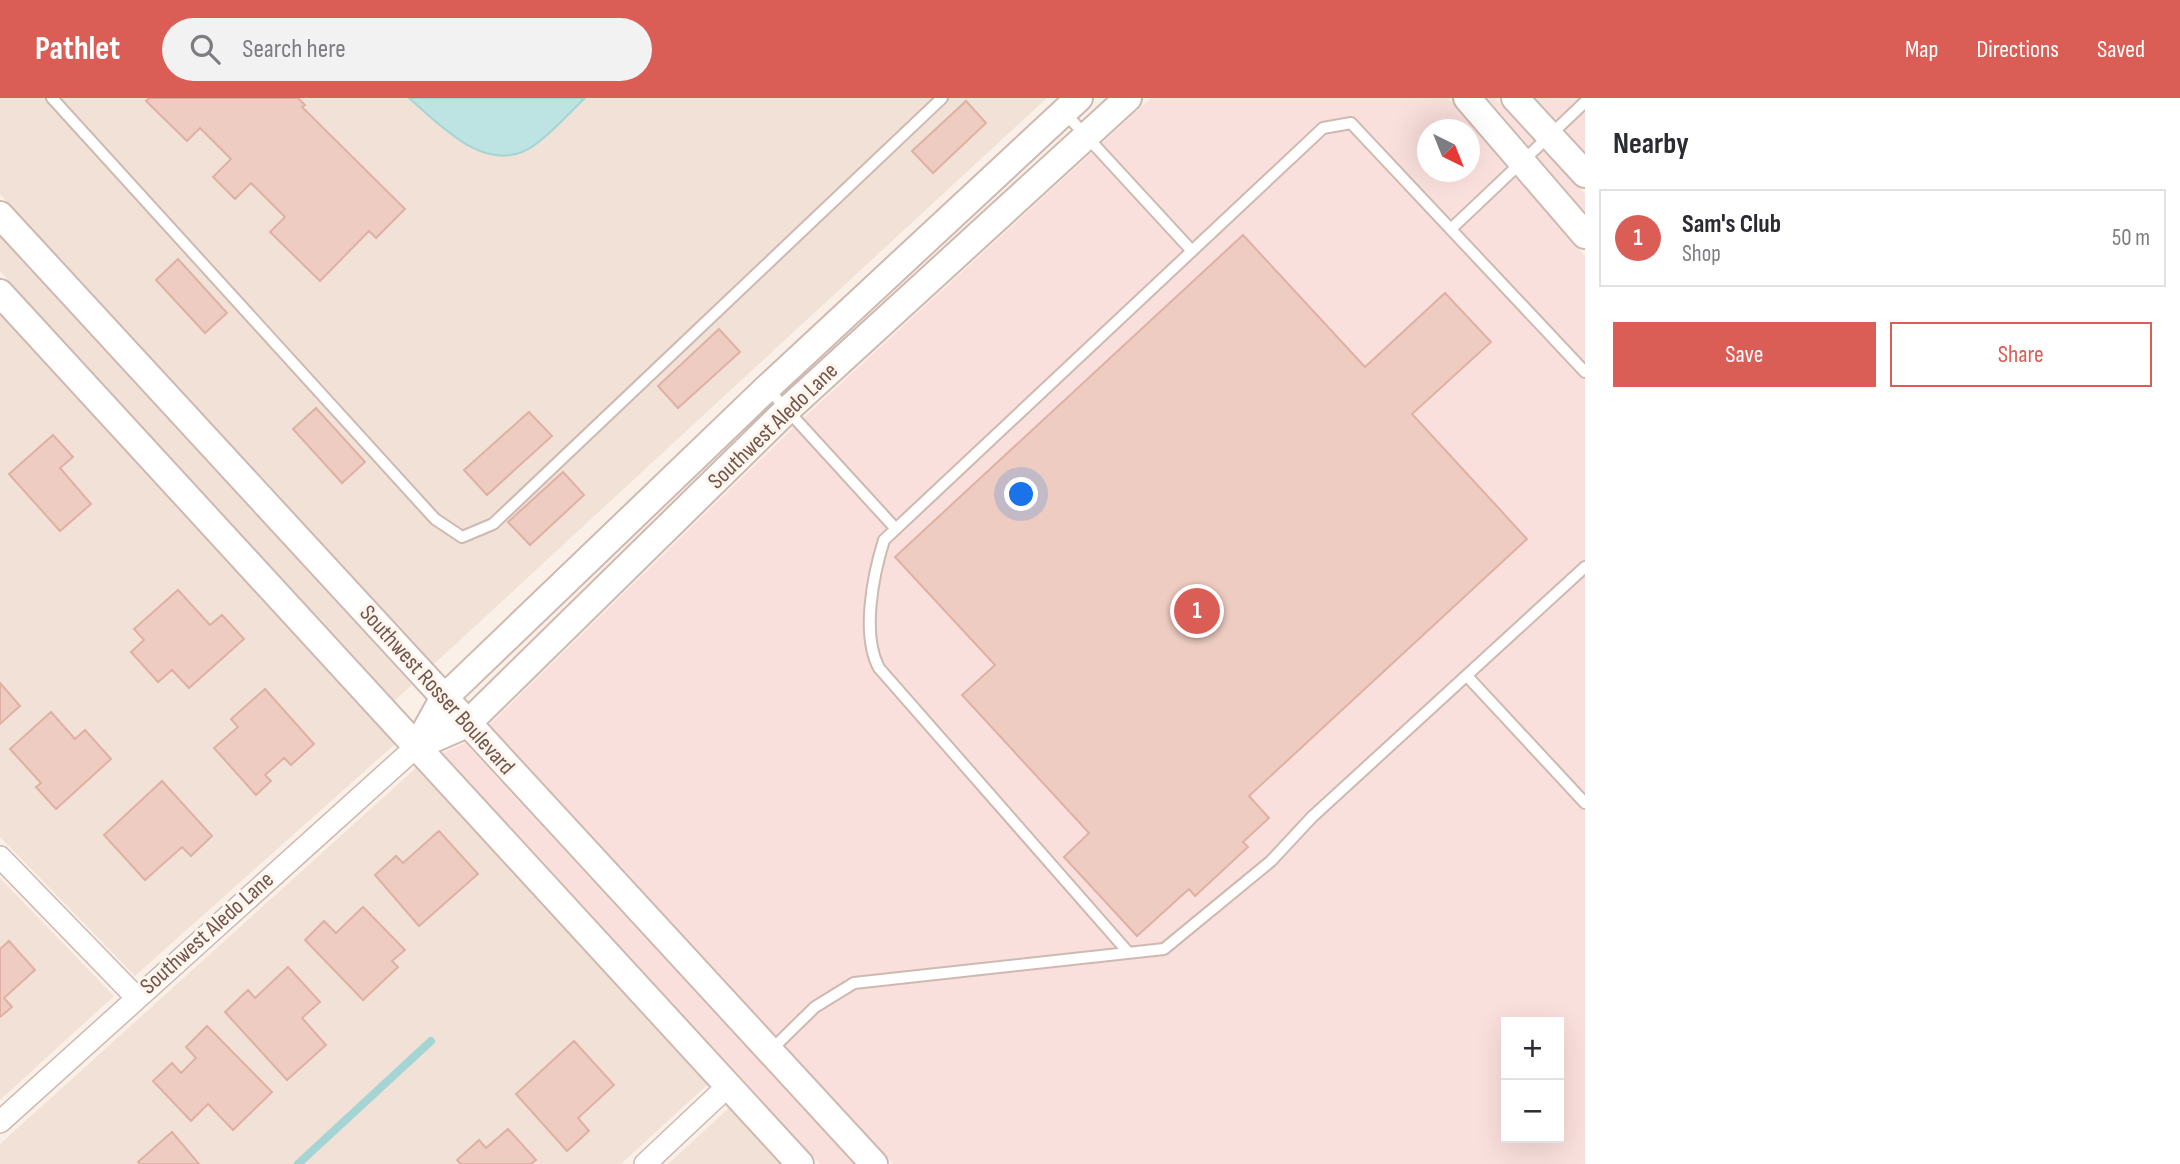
<!DOCTYPE html>
<meta charset="utf-8">
<style>
:root{--surface:#fff;--page:#f2f2f3;--text:#2b2b33;--muted:#7c7c81;--line:#e1e1e2;--accent:#db5e56}
body{margin:0;font-family:"Sofia Sans Condensed",sans-serif;background:var(--page);color:var(--text)}
.controls{position:absolute;right:21px;bottom:21px;display:grid;overflow:hidden;border-radius:0px;box-shadow:0 7px 28px #0002}
.controls button{width:63px;height:63px;display:grid;place-items:center;padding:0;border:0;border-bottom:2px solid var(--line);background:var(--surface);color:var(--text);font:35px sans-serif}
.compass{position:absolute;left:1417px;top:21px;width:63px;height:63px;border-radius:50%;background:var(--surface);box-shadow:0 7px 28px #0002;rotate:137deg}
.you{position:absolute;left:1022px;top:397px;width:24px;height:24px;margin:-18px;border:5px solid #fff;border-radius:50%;background:#1a73e8;box-shadow:0 0 0 10px #1a73e833}
.badge{display:grid;place-items:center;width:46px;height:46px;border-radius:50%;background:var(--accent);color:#fff;font-size:23px;font-weight:700}
.pin{position:absolute;translate:-50% -50%;border:4px solid #fff;box-shadow:0 2px 7px #0006}
.list{margin:0;padding:0;list-style:none}
h2{display:flex;justify-content:space-between;align-items:center;height:91px;margin:0;padding:0 28px;font-size:30px}
h2 small{font-size:23px;font-weight:400;color:var(--muted)}
.list li{display:grid;grid-template-columns:46px 1fr auto;gap:21px;align-items:center;box-sizing:border-box;height:98px;margin:0 14px 14px;padding:0 14px;border:2px solid var(--line);border-radius:0px}
.list b{display:block;font-size:26px;white-space:nowrap}
.list p{margin:0;font-size:23px;white-space:nowrap;color:var(--muted)}
.list em{font-size:23px;font-style:normal;color:var(--muted)}
.actions{display:flex;gap:14px;padding:21px 28px}
.actions a{flex:1;padding:16px 0;border:2px solid var(--accent);border-radius:0px;text-align:center;font-size:24px;color:var(--accent)}
.actions .main{background:var(--accent);color:#fff}
.icon{flex:none;width:38px;height:38px;fill:none;stroke:currentColor;stroke-width:2;stroke-linecap:round;stroke-linejoin:round}
.map{position:relative;flex:none;width:1585px;height:1066px;overflow:hidden}
header{display:flex;align-items:center;gap:42px;box-sizing:border-box;height:98px;padding:0 35px;background:var(--accent);color:#fff}
header strong{font-size:33px}
nav{display:flex;gap:38px;margin-inline-start:auto;font-size:24px}
.search{width:490px;height:63px;background:var(--page);display:flex;align-items:center;gap:18px;box-sizing:border-box;padding:0 24px;border-radius:38px;color:var(--muted);font-size:26px}
main{display:flex}
aside{flex:1;background:var(--surface)}
.map>svg:first-child{display:block}
.residential{fill:#f2e1d6}
.commercial{fill:#fae0dc;fill-rule:evenodd}
.water{fill:#bde3e2;stroke:#a4d4d4;stroke-width:2}
.lines{fill:none;stroke-linecap:round;stroke-linejoin:round}
.stream{stroke:#a4d4d4;stroke-width:8}
.building{fill:#eeccc1;stroke:#dfb0a3;stroke-width:2}
.service-casing{stroke:#ceb9b1;stroke-width:14}
.minor-casing{stroke:#ceb9b1;stroke-width:24}
.tertiary-casing{stroke:#ceb9b1;stroke-width:30}
.service{stroke:#fff;stroke-width:10}
.minor{stroke:#fff;stroke-width:21}
.tertiary{stroke:#fff;stroke-width:26}
.labels{text-anchor:middle;dominant-baseline:central;stroke-width:6;stroke-linejoin:round;paint-order:stroke}
.street-label{font-size:23px;fill:#72554d;stroke:#fef5ed}
</style>
<header>
<strong>Pathlet</strong>
<div class="search"><svg class="icon" aria-label="search" viewBox="0 0 24 24"><circle cx="10" cy="10" r="6"/><path d="M15 15l6 6"/></svg>Search here</div>
<nav><a>Map</a><a>Directions</a><a>Saved</a></nav>
</header>
<main>
<div class="map">
<svg width="1585" height="1066" viewBox="0 0 1585 1066">
<rect width="100%" height="100%" fill="#fbf0e7"/>
<!-- residential -->
<path class="residential" d="M 0,0 L 1047,0 L 433,567 L 0,96 Z
M 0,138 L 412,587 L 394,603 L 0,173 Z
M 0,216 L 395,646 L 135,878 L 0,739 Z
M 417,669 L 707,987 L 621,1066 L 0,1066 L 0,1046 Z
M 0,780 L 114,898 L 0,1002 Z
M 729,1010 L 781,1066 L 668,1066 Z"/>
<!-- commercial -->
<path class="commercial" d="M 1151,0 L 1448,0 L 1585,158 L 1585,1066 L 893,1066 L 488,628 L 799,324 ZM 1428,32 L 1470,32 L 1470,74 L 1428,74 ZM 1506,924 L 1559,924 L 1559,1040 L 1506,1040 Z
M 1487,0 L 1495,0 L 1585,96 L 1585,114 Z
M 1534,0 L 1585,0 L 1585,54 L 1541,8 Z
M 465,645 L 854,1066 L 820,1066 L 739,979 L 442,655 Z"/>
<!-- water -->
<path class="water" d="M 409,0 L 585,0 C 569,15 542,46 522,54 C 480,71 438,25 409,0 Z"/>
<g class="lines">
<!-- stream -->
<path class="stream" d="M 298,1066 L 431,943"/>
</g>
<!-- building -->
<path class="building" d="M 149,0 L 298,0 L 305,7 L 302,9 L 405,111 L 376,140 L 369,133 L 320,183 L 270,134 L 285,119 L 251,85 L 235,101 L 213,79 L 231,61 L 200,30 L 187,43 L 146,3 Z
M 966,3 L 986,25 L 933,75 L 912,53 Z
M 1243,137 L 1365,269 L 1445,195 L 1491,244 L 1412,316 L 1527,441 L 1249,698 L 1269,720 L 1243,744 L 1248,749 L 1195,798 L 1189,791 L 1137,838 L 1064,759 L 1089,735 L 962,597 L 995,567 L 895,459 Z
M 178,161 L 227,215 L 205,235 L 156,182 Z
M 719,231 L 740,254 L 678,310 L 658,288 Z
M 316,310 L 365,364 L 342,385 L 293,331 Z
M 529,314 L 552,338 L 487,397 L 464,372 Z
M 53,337 L 73,359 L 60,370 L 91,406 L 60,433 L 9,376 Z
M 563,374 L 584,397 L 530,447 L 508,424 Z
M 178,492 L 210,527 L 222,517 L 244,541 L 189,590 L 172,572 L 158,584 L 131,554 L 144,542 L 134,531 Z
M 0,585 L 20,608 L 0,626 Z
M 265,591 L 314,646 L 291,667 L 284,660 L 265,677 L 271,683 L 256,697 L 214,650 L 238,629 L 231,621 Z
M 51,614 L 75,641 L 85,632 L 111,661 L 56,711 L 36,689 L 41,685 L 10,651 Z
M 162,683 L 212,738 L 191,758 L 182,749 L 145,782 L 104,737 Z
M 439,733 L 478,776 L 419,828 L 375,777 L 396,758 L 403,765 Z
M 363,809 L 405,852 L 392,863 L 398,869 L 363,902 L 305,842 L 324,823 L 336,835 Z
M 9,843 L 35,872 L 4,900 L 12,909 L 0,919 L 0,851 Z
M 288,869 L 320,904 L 302,920 L 326,947 L 287,982 L 225,914 L 248,892 L 255,900 Z
M 207,928 L 272,994 L 233,1032 L 208,1006 L 191,1023 L 153,983 L 172,965 L 181,975 L 196,960 L 186,949 Z
M 574,943 L 614,987 L 578,1020 L 589,1033 L 567,1053 L 516,996 Z
M 508,1031 L 536,1062 L 531,1066 L 461,1066 L 457,1062 L 479,1042 L 486,1050 Z
M 172,1034 L 199,1066 L 140,1066 L 138,1064 Z"/>
<g class="lines">
<defs>
<path id="service" d="M 52,0 L 435,421 L 462,439 L 493,426 L 942,0
M 1064,14 L 1192,153
M 1452,130 L 1585,4
M 768,291 L 896,431
M 1467,578 L 1585,705
M 1128,854 L 879,570 C 861,537 873,477 884,442 L 1323,30 L 1351,25 L 1585,274
M 770,953 L 815,909 L 854,885 L 1164,851 L 1271,763 L 1312,719 L 1585,469"/>
<path id="minor" d="M 0,759 L 136,899
M 0,1024 L 417,648
M 645,1066 L 728,988"/>
<path id="tertiary" d="M 1467,0 L 1585,137
M 1515,0 L 1585,76
M 0,117 L 874,1066
M 0,195 L 800,1066
M 417,648 L 467,626 L 787,312 L 1128,0
M 417,648 L 443,601 L 767,290 L 1079,0"/>
</defs>
<!-- service casing -->
<use href="#service" class="service-casing"/>
<!-- minor casing -->
<use href="#minor" class="minor-casing"/>
<!-- tertiary casing -->
<use href="#tertiary" class="tertiary-casing"/>
<!-- service -->
<use href="#service" class="service"/>
<!-- minor -->
<use href="#minor" class="minor"/>
<!-- tertiary -->
<use href="#tertiary" class="tertiary"/>
</g>
<g class="labels">
<!-- street labels -->
<g class="street-label">
<text transform="translate(773 328) rotate(-44)">Southwest Aledo Lane</text>
<text transform="translate(437 592) rotate(48)">Southwest Rosser Boulevard</text>
<text transform="translate(207 835) rotate(-42)">Southwest Aledo Lane</text>
</g>
</g>
</svg>
<div class="controls">
<button>+</button>
<button>−</button>
</div>
<svg class="compass" viewBox="-18 -18 36 36"><path d="M0-13l5 13h-10z" fill="#e53935"/><path d="M0 13l5-13h-10z" fill="#7c7c81"/></svg>
<div class="you"></div>
<div class="pin badge" style="left:1197px;top:513px">1</div>
</div>
<aside>
<h2>Nearby<small></small></h2>
<ul class="list">
<li><span class="badge">1</span><div><b>Sam's Club</b><p>Shop</p></div><em>50 m</em></li>
</ul>
<div class="actions"><a class="main">Save</a><a>Share</a></div>
</aside>
</main>
